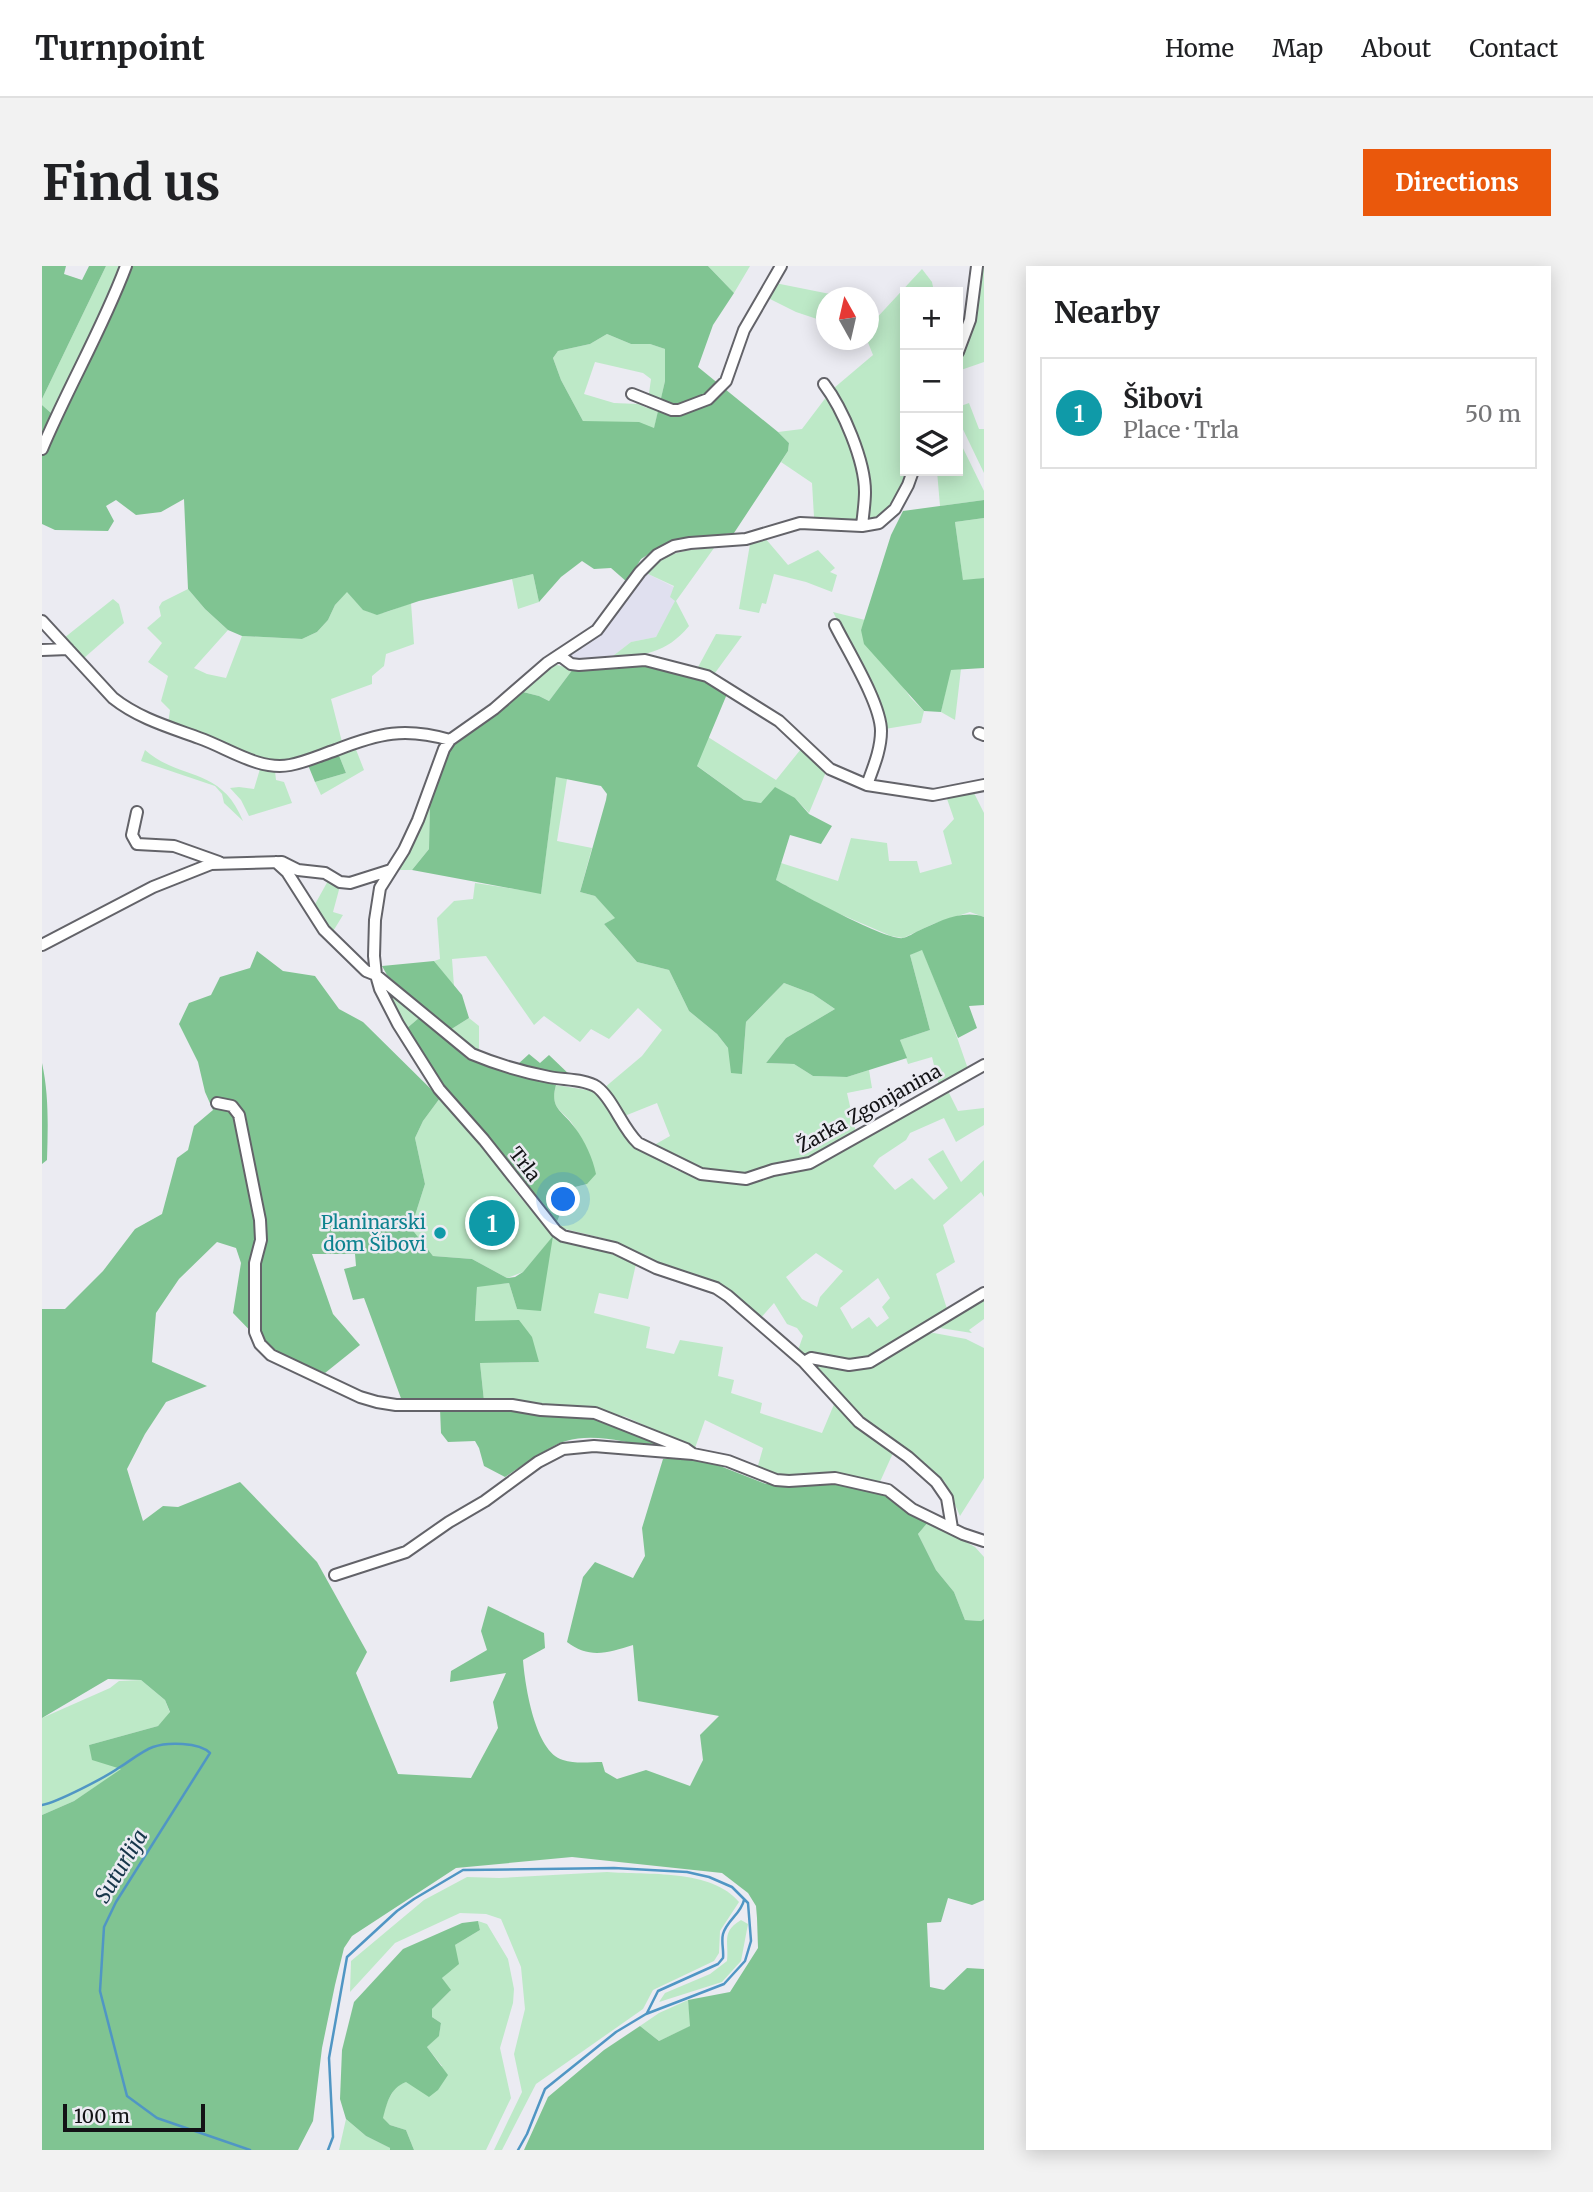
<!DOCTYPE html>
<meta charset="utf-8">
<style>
:root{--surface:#fff;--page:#f2f2f2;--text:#202124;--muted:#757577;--line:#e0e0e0;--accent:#ea580c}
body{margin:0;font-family:Merriweather,serif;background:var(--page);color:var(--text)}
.controls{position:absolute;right:21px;top:21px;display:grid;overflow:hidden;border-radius:0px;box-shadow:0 4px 18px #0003}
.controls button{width:63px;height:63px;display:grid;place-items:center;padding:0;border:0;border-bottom:2px solid var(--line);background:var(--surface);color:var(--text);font:35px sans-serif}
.compass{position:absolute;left:774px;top:21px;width:63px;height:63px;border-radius:50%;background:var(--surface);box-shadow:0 4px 18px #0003;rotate:352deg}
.scale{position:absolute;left:21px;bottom:18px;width:142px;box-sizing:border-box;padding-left:7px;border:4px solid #131316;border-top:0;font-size:19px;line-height:24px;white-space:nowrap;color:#131316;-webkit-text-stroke:5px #ebebf2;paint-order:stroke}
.you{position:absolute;left:522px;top:934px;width:24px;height:24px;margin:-18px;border:5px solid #fff;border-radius:50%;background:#1a73e8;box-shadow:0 0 0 10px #1a73e833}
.badge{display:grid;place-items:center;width:46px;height:46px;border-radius:50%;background:var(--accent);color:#fff;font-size:23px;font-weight:700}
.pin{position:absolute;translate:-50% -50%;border:4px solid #fff;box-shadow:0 2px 7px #0006}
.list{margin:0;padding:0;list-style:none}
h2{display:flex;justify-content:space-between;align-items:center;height:91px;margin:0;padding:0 28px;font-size:30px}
h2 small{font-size:23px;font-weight:400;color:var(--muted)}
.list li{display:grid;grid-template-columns:46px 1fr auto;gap:21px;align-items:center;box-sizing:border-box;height:112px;margin:0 14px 14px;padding:0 14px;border:2px solid var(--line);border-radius:0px}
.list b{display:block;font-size:26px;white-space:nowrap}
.list p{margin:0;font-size:23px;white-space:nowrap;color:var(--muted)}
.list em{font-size:23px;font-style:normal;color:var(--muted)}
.icon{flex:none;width:38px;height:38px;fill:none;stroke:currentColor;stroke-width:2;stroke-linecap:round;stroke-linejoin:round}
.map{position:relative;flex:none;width:942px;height:1884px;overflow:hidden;border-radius:0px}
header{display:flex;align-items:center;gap:42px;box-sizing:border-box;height:98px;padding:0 35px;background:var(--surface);border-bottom:2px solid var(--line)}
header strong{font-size:33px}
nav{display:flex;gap:38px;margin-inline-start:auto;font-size:24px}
.intro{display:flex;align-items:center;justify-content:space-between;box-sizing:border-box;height:168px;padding:0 42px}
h1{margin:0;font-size:49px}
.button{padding:18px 32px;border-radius:0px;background:var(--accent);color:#fff;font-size:24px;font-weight:700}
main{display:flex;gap:42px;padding:0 42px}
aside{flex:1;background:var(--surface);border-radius:0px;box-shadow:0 4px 18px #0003}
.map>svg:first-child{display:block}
.built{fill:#e0e0ef}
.green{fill:#bde9c7;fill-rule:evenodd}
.forest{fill:#80c492;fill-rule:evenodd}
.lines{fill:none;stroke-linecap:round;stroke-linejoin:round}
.stream{stroke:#5096c4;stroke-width:2.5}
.minor-casing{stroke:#636369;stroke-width:14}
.minor{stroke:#fff;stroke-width:10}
.culture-dot{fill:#0f9aa8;stroke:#ebebf2;stroke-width:2.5}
.labels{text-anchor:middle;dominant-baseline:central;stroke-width:5;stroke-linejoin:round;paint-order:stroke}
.street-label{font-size:19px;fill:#131316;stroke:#ebebf2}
.culture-label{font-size:19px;fill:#0d838f;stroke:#ebebf2;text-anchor:end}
.water-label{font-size:21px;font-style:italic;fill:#17364a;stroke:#ebebf2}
</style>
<header>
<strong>Turnpoint</strong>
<nav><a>Home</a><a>Map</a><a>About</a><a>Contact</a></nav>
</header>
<div class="intro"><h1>Find us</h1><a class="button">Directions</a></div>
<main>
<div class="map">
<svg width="942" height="1884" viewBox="0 0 942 1884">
<rect width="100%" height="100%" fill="#ebebf2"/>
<!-- built -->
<path class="built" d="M 604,307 L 632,321 L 634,335 L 614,371 L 589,376 L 567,393 L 539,396 L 528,394 L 527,388 L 546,376 L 570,355 Z"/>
<!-- green -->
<path class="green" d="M 64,0 L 79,0 L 56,63 L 9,147 L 0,139 L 0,133 Z
M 666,0 L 708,0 L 692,27 Z
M 937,0 L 942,0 L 942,96 L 916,105 C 916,88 928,74 931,57 C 935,38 935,19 937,0 Z
M 880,3 L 890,16 L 892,26 L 863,26 L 863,205 L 866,205 C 861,226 849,247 828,254 C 826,208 815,162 792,122 L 831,89 L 825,74 L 827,54 L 830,57 Z
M 733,17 L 788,28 L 796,31 L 785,32 L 784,56 L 754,46 L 726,32 Z
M 565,68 L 589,78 L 608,78 L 623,83 L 623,115 L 612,163 L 541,155 L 519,114 L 511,92 L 516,85 L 548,78 ZM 553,96 L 601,107 L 609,113 L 605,142 L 596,138 L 572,137 L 542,128 Z
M 785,130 C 799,156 815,188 818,218 C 819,229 817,241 817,251 L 814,254 L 772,251 L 770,217 L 739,196 L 746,185 L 747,177 L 736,166 L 760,163 Z
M 927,137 L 937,163 L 942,163 L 942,207 L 916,153 L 916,141 Z
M 916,172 L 942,225 L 942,234 L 898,240 L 895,205 L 916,205 Z
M 942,252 L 942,312 L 921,315 L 913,256 Z
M 723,272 L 746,299 L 776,284 L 793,302 L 788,306 L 795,309 L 790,326 L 764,316 L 732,308 L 724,338 L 720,337 L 717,347 L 697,343 L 708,278 Z
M 672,282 L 634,335 L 647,360 C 624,388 601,389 567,393 L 589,376 L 614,371 L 633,335 L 628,331 L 632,320 L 604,307 C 626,285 642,284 672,282 Z
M 491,308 L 497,336 L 476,343 L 470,313 Z
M 146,323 L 163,343 L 186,364 L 152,402 L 165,408 L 184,412 L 200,370 L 260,373 L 275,366 L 286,354 L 293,339 L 305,325 C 330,357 335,349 369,337 L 372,378 L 344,388 L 342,400 L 330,410 L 330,418 L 289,433 L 300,476 L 246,494 L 236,494 L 208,490 L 179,475 L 126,458 L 128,444 L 119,435 L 126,410 L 106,396 L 120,377 L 105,362 L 119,350 L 117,341 L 120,336 Z
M 71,333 L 77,338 L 82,357 L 42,392 L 22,372 Z
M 791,346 L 823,354 L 819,364 L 869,432 L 882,445 L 879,457 L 843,463 L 837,436 Z
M 674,368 L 700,370 L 673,407 L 655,403 Z
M 515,399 L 531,403 L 507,435 L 497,430 L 481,426 L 509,400 Z
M 919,403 L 913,454 L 899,446 L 908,404 Z
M 666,471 L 734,514 L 759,483 L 784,506 L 767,547 L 753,532 L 719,537 L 702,534 L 654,499 Z
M 313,481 L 322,504 L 279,529 L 273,516 L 304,507 L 296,487 Z
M 103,484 C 138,515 179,500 201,555 L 182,537 L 180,528 L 173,520 L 99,495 Z
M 218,503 L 233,505 L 234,514 L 242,516 L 250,537 L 207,550 L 199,534 L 188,522 L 197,521 L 212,523 Z
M 514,510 L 525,513 L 515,575 L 550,582 L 538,626 L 553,630 L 574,652 L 562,658 L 595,696 L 627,704 L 647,745 L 675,768 L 686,782 L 700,808 L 704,756 L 742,717 L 771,728 L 793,743 L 744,772 L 724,797 L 752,798 L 771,810 L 805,811 L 827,804 L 830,822 L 805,827 L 814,867 L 767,894 L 736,896 L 704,907 L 672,907 L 607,882 L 628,870 L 615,837 L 580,851 L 562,822 L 600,790 L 620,764 L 596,742 L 567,773 L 549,763 L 538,776 L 502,750 L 492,759 L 444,690 L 410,693 L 412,720 L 392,695 L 398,693 L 395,652 L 412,635 L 431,633 L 433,617 L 499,627 Z
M 930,523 L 942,547 L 942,651 L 928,646 L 891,658 L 861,672 L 849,670 L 784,642 L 734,614 L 739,597 L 796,615 L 809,572 L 845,577 L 847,595 L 875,595 L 878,607 L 910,598 L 901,565 L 912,553 L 904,530 Z
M 388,534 L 387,583 L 370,604 L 354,604 Z
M 287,613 L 298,620 L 291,646 L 301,649 L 290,667 L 272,640 Z
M 880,683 L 910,757 L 926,803 L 897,820 L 890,791 L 866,798 L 858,774 L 888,764 L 868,689 Z
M 349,725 L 378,751 L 364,763 L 344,729 Z
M 427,752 L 437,760 L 437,785 L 427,782 L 408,764 Z
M 514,819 L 551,825 L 558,830 L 579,865 L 589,876 L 634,904 L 657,912 L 702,918 L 729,910 L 767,903 L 868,848 L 905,823 L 916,845 L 942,842 L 942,859 L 914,876 L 902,852 L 868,867 L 864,874 L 837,892 L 831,900 L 853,924 L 870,912 L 892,934 L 906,922 L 886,893 L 901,884 L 919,916 L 942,894 L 942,931 L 939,926 L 901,959 L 913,996 L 894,1008 L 905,1043 C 886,1057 833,1095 810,1094 C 794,1094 778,1087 762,1089 L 756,1084 L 761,1070 L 755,1062 L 745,1058 L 732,1037 L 716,1055 L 704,1038 L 680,1019 L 633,1004 L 564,973 L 519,962 L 514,958 L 529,922 L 545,918 C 542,904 539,874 533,862 C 524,844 506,845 514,819 ZM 774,987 L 801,1005 L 778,1031 L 775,1041 L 760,1033 L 744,1011 ZM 836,1012 L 848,1032 L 840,1041 L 847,1052 L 835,1061 L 827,1051 L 810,1063 L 798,1042 Z
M 398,832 L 445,885 L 473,925 L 511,970 L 564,983 L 594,998 L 586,1033 L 557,1027 L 552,1047 L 608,1061 L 604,1082 L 632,1088 L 638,1074 L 681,1081 L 676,1110 L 692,1114 L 689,1127 L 720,1137 L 718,1147 L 780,1167 L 793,1136 L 824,1169 L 851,1187 L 837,1218 C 821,1213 805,1208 788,1207 C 760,1205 744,1213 715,1203 L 721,1182 L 663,1154 L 653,1182 L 584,1151 L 554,1144 L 442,1135 L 438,1097 L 497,1096 L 433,1055 L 435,1020 L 467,1017 L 475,1043 L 510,972 L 481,1006 L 465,1012 L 430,993 L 391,990 L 369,962 L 383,918 L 373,872 L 381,855 Z
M 942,1031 L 942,1053 L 927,1064 L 930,1067 L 898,1062 L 896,1059 Z
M 892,1067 L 924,1073 L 942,1082 L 942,1212 L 918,1250 L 903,1216 L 869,1186 L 820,1153 L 811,1140 L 771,1099 L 770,1096 L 811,1105 L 823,1103 L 884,1068 Z
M 887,1255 L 933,1281 L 942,1291 L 942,1353 L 939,1355 L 923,1354 L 912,1326 L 894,1304 L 876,1268 Z
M 99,1414 L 123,1434 L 128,1447 L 116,1460 L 47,1479 L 80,1503 L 32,1535 L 0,1549 L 0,1452 L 68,1422 L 77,1415 Z
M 565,1606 C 605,1609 670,1603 697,1636 L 678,1665 L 677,1687 L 672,1695 L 611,1724 L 601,1743 L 494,1818 L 460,1884 L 452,1884 L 480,1826 L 472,1788 L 483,1743 L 479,1701 L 459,1653 L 444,1648 L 418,1647 L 353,1677 L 308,1726 L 309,1695 L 382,1634 L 425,1611 L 457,1612 Z
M 699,1654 L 706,1658 L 699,1695 L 680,1716 L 617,1736 L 623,1727 L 668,1708 L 685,1695 C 687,1675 679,1666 699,1654 Z
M 436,1655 L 445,1658 L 466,1693 L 472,1723 L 471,1737 L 458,1782 L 469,1832 L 444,1884 L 372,1884 L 364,1864 L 348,1859 L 340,1852 L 345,1836 L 354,1820 L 400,1800 L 385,1781 L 397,1769 L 399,1757 L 390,1751 L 390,1743 L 408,1725 L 400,1712 L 405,1707 L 413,1679 L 438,1664 Z
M 646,1734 L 649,1760 L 617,1775 L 598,1760 L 617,1747 Z
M 304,1853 L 324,1870 L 348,1882 L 348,1884 L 297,1884 Z"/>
<!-- forest -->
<path class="forest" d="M 0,0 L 24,0 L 22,8 L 40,14 L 47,0 L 64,0 L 0,133 Z
M 87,0 L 666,0 L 692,27 L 671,59 L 656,101 L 736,166 L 747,177 L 746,185 L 692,267 L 629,274 L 599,293 L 585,316 L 569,302 L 552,303 L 540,295 L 519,311 L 497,336 L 491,308 L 377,335 L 335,349 L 321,344 L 305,326 L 293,339 L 286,354 L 275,366 L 260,373 L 200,370 L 186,364 L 163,343 L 146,323 L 142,233 L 119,246 L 94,249 L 74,234 L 64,240 L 72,255 L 66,265 L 13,264 L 0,258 L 0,139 L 9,147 L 19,151 L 59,74 ZM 565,68 L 589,78 L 608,78 L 623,83 L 623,115 L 612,162 L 597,156 L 541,155 L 519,114 L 511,92 L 516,85 L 548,78 Z
M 942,234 L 942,252 L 913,256 L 921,314 L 942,312 L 942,402 L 909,404 L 899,446 L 882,445 L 822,378 L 819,364 L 849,269 L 861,245 Z
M 596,398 L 660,412 L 685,428 L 655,500 L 702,534 L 719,537 L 733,521 L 753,532 L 767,548 L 790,560 L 779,578 L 748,569 L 734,614 C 754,625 844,675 861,672 C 866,671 872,667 876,665 C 896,656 920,643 942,651 L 942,739 L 927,740 L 935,762 L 916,772 L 880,684 L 868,689 L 888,764 L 858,774 L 865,792 L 805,811 L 771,810 L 752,798 L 724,797 L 744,772 L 793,743 L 771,728 L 742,717 L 704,756 L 700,808 L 689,807 L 686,782 L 675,768 L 647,745 L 627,704 L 595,696 L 562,658 L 573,652 L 553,630 L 538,626 L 564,534 L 565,528 L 559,520 L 514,511 L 499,628 L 370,604 L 387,583 L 388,534 L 409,480 L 428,465 L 455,449 L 481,426 L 497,430 L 507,435 L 531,403 Z
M 296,487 L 304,507 L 273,516 L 266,499 Z
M 215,685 L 241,705 L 273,710 L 297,743 L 321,756 L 398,832 L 381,855 L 373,872 L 383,918 L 369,962 L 391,990 L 430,993 L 465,1012 L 473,1011 L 481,1006 L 511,970 L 499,1045 L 475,1043 L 467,1017 L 435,1021 L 433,1055 L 477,1054 L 490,1071 L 497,1096 L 438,1097 L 442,1135 L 405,1133 L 360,1135 L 322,1032 L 311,1034 L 302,1003 L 314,1000 L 313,988 L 270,988 L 291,1048 L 318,1079 L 283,1107 L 227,1084 L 191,1047 L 199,997 L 194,982 L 175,976 L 137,1013 L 114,1047 L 110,1096 L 165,1120 L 124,1136 L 103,1168 L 85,1203 L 101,1255 L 121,1240 L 136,1241 L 198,1216 L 275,1296 L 325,1386 L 314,1407 L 356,1508 L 429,1512 L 456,1462 L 451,1436 L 464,1407 L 408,1416 L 409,1405 L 445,1384 L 439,1365 L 446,1340 L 502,1367 L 503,1382 L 481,1394 C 483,1419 493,1486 521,1494 C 533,1498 548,1496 560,1496 L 563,1506 L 575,1513 L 604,1504 L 648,1520 L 661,1494 L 658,1469 L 677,1450 L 596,1435 L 591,1379 C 566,1387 547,1393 525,1376 L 541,1311 L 553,1296 L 591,1312 L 603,1290 L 600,1262 L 621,1193 L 655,1191 L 724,1218 L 783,1216 L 843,1226 L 887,1255 L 876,1268 L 894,1304 L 912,1326 L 923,1354 L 939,1355 L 942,1353 L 942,1634 L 930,1639 L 906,1632 L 899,1656 L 885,1657 L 888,1721 L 902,1724 L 925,1702 L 942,1703 L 942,1884 L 482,1884 L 506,1831 L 562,1784 L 598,1760 L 617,1775 L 648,1760 L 646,1734 L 688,1726 L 716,1682 L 715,1652 L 714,1640 L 706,1627 L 680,1607 L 530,1591 L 414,1602 L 310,1670 L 302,1682 L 293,1719 L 280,1782 L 271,1855 L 256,1884 L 0,1884 L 0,1549 L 32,1535 L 79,1503 L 50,1494 L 47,1479 L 116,1460 L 128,1446 L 123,1434 L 99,1414 L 66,1413 L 0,1452 L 0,1043 L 23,1043 L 61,1005 L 93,963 L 120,948 L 135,892 L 146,884 L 152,860 L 171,844 L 163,826 L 156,796 L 137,758 L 147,737 L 169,729 L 178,711 L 208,702 Z
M 392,695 L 420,729 L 427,752 L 408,764 L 345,709 L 340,700 Z
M 378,751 L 425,793 L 514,819 C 507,843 521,845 533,862 C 543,875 551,893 554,908 L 545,918 L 529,922 L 514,958 L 458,885 L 402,821 L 364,763 Z
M 487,788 L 498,797 L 507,789 L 530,811 L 475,799 Z
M 0,797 C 7,829 6,861 5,894 L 0,898 Z
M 398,1143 C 454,1144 514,1141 568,1156 C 583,1161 598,1170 613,1177 L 611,1182 C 584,1176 552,1167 524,1175 C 511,1178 477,1202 463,1211 L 442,1200 L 437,1182 L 433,1175 L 406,1176 L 399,1167 Z
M 436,1655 L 438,1664 L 413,1679 L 417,1698 L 400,1712 L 409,1724 L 390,1743 L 390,1751 L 399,1757 L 397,1770 L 385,1781 L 406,1809 L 396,1824 L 387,1831 L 364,1816 C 348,1822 345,1837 341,1852 L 348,1859 L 364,1864 L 372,1884 L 348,1884 L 348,1882 L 324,1870 L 304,1853 L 298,1833 L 300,1784 L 312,1736 L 361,1683 L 420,1657 Z"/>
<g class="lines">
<!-- stream -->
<path class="stream" d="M 0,1539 C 16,1536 64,1511 78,1501 C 88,1495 100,1485 111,1481 C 125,1476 157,1476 168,1487 L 74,1636 L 62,1661 L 58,1725 L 85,1830 L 115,1852 L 208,1884
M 605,1747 L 616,1725 L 676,1698 L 681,1692 C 682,1684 679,1676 681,1668 C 685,1654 699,1648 702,1634
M 286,1884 L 291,1871 L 287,1792 L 305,1691 L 355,1645 L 372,1633 L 421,1604 L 572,1602 L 645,1606 L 667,1611 L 690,1621 L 706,1637 L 709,1675 L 703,1695 L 682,1718 L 604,1748 L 574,1766 L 503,1823 L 485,1868 L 476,1884"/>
<defs>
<path id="minor" d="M 916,86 L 928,54 L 935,0
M 782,118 C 801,143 823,195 823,226 C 823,237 821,249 820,260
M 590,128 L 630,144 L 637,144 L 666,133 L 684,115 L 702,64 L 739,0
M 0,183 C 26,121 60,64 84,0
M 0,355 L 71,432 C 96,452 127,461 157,472 C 186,482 217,505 248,499 C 264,496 279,489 294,484 C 337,467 363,461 408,474 L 452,443 L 505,397 L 555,364 L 598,306 L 615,289 L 632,280 L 648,277 L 704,273 L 758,257 L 820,260 L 837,257 L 853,243 L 866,219 L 871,205
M 793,359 C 806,385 839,438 839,465 C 839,484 831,502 825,519
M 0,384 L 26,383
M 517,389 L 529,398 L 537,399 L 603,394 L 665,410 L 737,455 L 788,503 L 825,519 L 891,529 L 942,519
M 937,467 L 942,469
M 408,474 L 402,483 L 376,554 L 362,584 L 338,622 L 333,654 L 332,690 L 334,709 L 338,723 L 356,758 L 397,823 L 442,874 L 514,965 L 521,970 L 573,982 L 614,1002 L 674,1022 L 686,1030 L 762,1096 L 817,1156 L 866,1191 L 894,1216 L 905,1232 L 910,1262
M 95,546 L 90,569 L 95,578 L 132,580 L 177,596
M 234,596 L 245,606 L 282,664 L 324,705 L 334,709 L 430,788 C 454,798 481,806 507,811 C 522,814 543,813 555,821 C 571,833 580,862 596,877 L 659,908 L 704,913 L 731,904 L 768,897 L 942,799
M 0,679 L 111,621 L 169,598 L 240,596 L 256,604 L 283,607 L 298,616 L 308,617 L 349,604
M 175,837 L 190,840 L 197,849 L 218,954 L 219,974 L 213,997 L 213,1066 L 218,1078 L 229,1089 L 318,1131 L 335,1136 L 354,1139 L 470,1139 L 499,1144 L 553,1147 L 644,1183 L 651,1188
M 762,1096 L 769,1092 L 807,1099 L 828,1096 L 942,1027
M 293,1309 L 364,1286 L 407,1256 L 443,1235 L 496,1196 L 521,1183 L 552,1180 L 651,1188 L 686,1195 L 734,1214 L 747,1215 L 793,1212 L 846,1224 L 870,1243 L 921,1268 L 942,1275"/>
</defs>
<!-- minor casing -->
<use href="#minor" class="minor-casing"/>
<!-- minor -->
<use href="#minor" class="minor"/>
</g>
<!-- markers -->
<circle class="culture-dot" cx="398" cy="967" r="7"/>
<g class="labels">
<!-- street labels -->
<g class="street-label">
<text transform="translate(827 842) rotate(-29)">Žarka Zgonjanina</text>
<text transform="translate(483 898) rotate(52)">Trla</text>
</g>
<!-- culture labels -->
<g class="culture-label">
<text x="384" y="956">Planinarski<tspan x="384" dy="22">dom Šibovi</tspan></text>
</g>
<!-- water labels -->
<g class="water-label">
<text transform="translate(79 1600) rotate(-59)">Suturlija</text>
</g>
</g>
</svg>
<div class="controls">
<button>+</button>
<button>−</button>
<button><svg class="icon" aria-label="layers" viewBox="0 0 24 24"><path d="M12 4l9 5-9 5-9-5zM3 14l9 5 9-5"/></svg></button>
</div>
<svg class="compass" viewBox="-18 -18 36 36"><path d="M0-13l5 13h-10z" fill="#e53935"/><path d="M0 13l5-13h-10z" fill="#757577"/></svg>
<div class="scale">100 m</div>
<div class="you"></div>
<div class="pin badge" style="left:450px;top:957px;background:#0f9aa8">1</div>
</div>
<aside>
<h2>Nearby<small></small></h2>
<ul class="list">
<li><span class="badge" style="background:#0f9aa8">1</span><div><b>Šibovi</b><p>Place · Trla</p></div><em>50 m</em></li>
</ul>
</aside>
</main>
